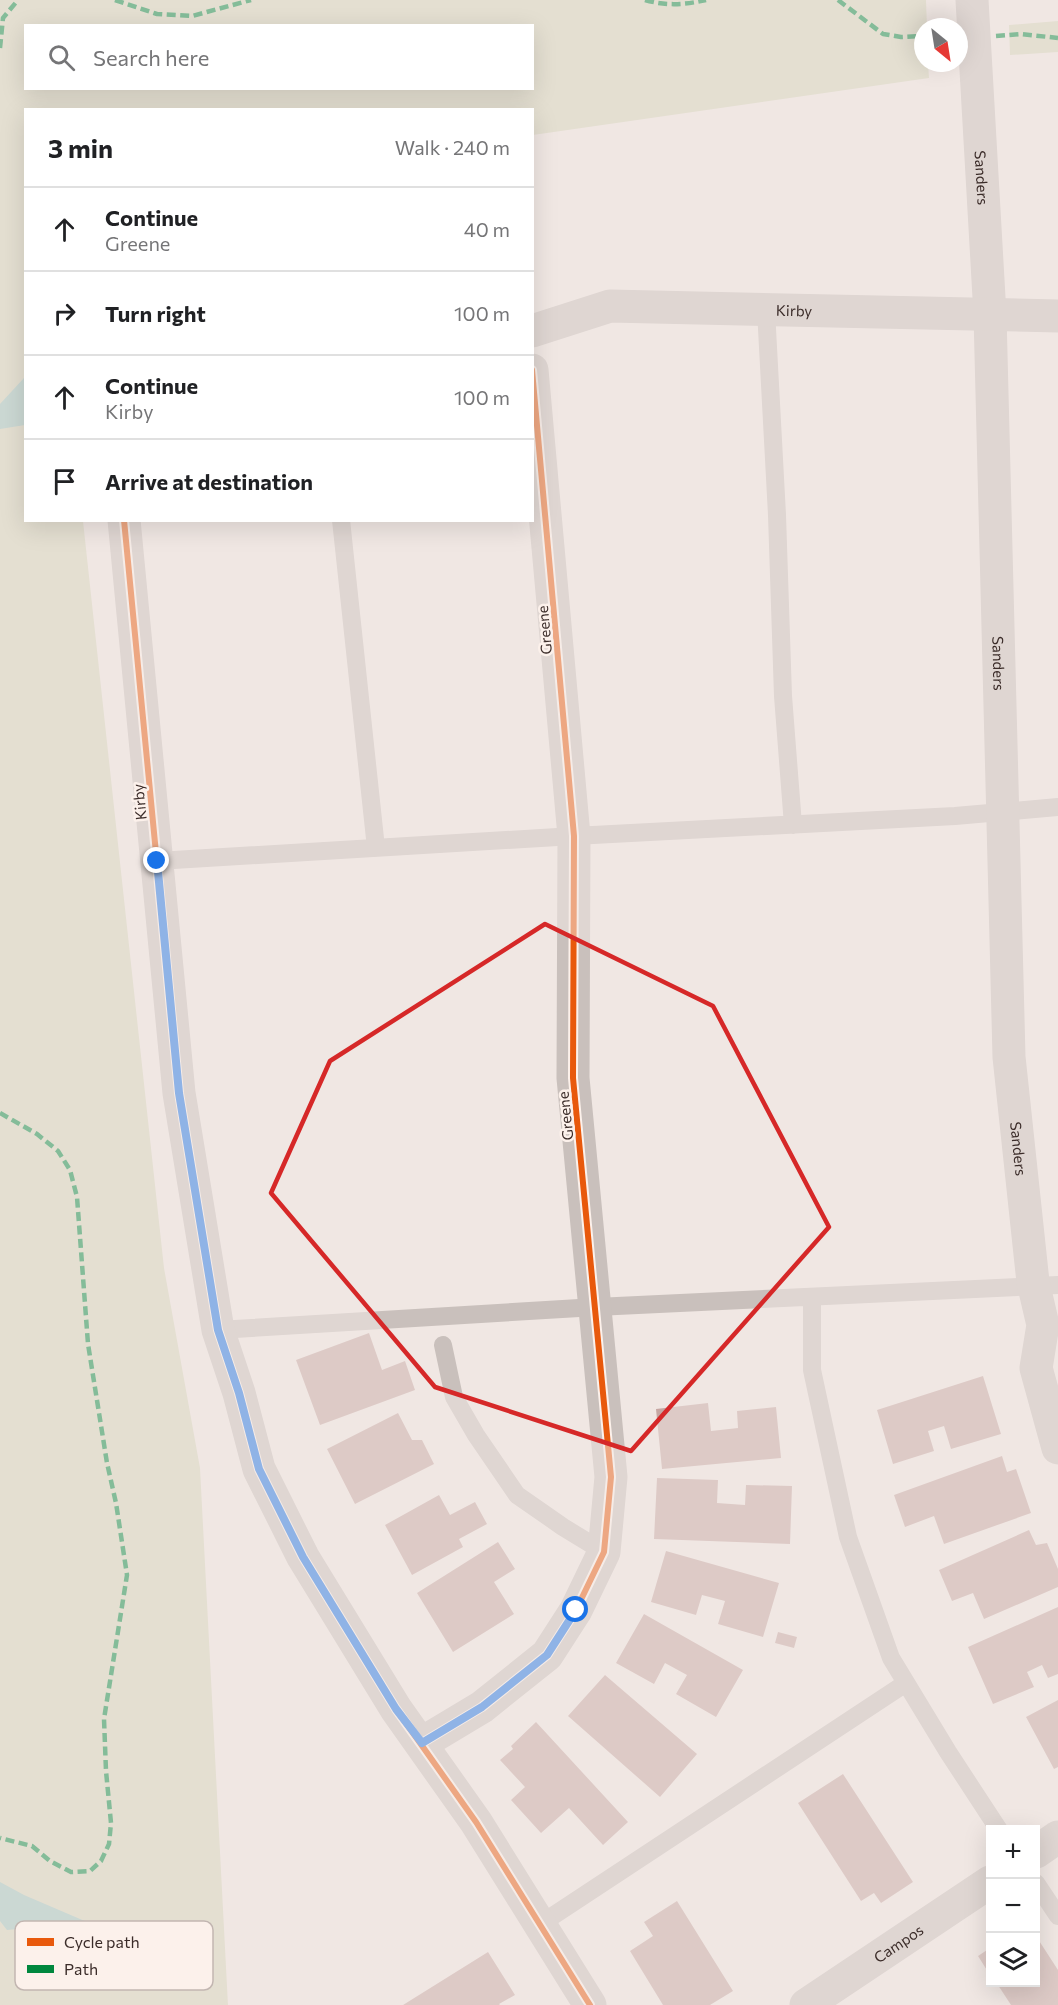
<!DOCTYPE html>
<meta charset="utf-8">
<style>
:root{--surface:#fff;--page:#f6f6f6;--text:#202124;--muted:#757577;--line:#e0e0e0}
body{margin:0;font-family:Commissioner,sans-serif;background:var(--page);color:var(--text)}
.controls{position:absolute;right:18px;bottom:18px;display:grid;overflow:hidden;border-radius:0px;box-shadow:0 6px 24px #0002}
.controls button{width:54px;height:54px;display:grid;place-items:center;padding:0;border:0;border-bottom:2px solid var(--line);background:var(--surface);color:var(--text);font:30px sans-serif}
.compass{position:absolute;left:914px;top:18px;width:54px;height:54px;border-radius:50%;background:var(--surface);box-shadow:0 6px 24px #0002;rotate:150deg}
.stop{position:absolute;width:18px;height:18px;margin:-14px;border:4px solid #1a73e8;border-radius:50%;background:#fff}
.stop.end{background:#1a73e8;border-color:#fff;box-shadow:0 2px 6px #0008}
.list{margin:0;padding:0;list-style:none}
h2{display:flex;justify-content:space-between;align-items:center;height:78px;margin:0;padding:0 24px;font-size:26px}
h2 small{font-size:20px;font-weight:400;color:var(--muted)}
.list li{display:grid;grid-template-columns:39px 1fr auto;gap:18px;align-items:center;box-sizing:border-box;height:84px;padding:0 24px;border-top:2px solid var(--line)}
.list b{display:block;font-size:22px;white-space:nowrap}
.list p{margin:0;font-size:20px;white-space:nowrap;color:var(--muted)}
.list em{font-size:20px;font-style:normal;color:var(--muted)}
.icon{flex:none;width:33px;height:33px;fill:none;stroke:currentColor;stroke-width:2;stroke-linecap:round;stroke-linejoin:round}
.map{position:relative;flex:none;width:1058px;height:2005px;overflow:hidden}
.search{position:absolute;background:var(--surface);box-shadow:0 6px 24px #0002;left:24px;top:24px;width:510px;height:66px;display:flex;align-items:center;gap:15px;box-sizing:border-box;padding:0 21px;border-radius:0px;color:var(--muted);font-size:22px}
.panel{position:absolute;background:var(--surface);box-shadow:0 6px 24px #0002;left:24px;top:108px;width:510px;height:414px;border-radius:0px}
.map>svg:first-child{display:block}
.green{fill:#d5d5bb;fill-rule:evenodd}
.water{fill:#9dc5bf}
.building{fill:#c6a7a3}
.lines{fill:none;stroke-linecap:round;stroke-linejoin:round}
.lane{stroke:#c9c0bc;stroke-width:18}
.street{stroke:#c9c0bc;stroke-width:33}
.quiet{stroke:#00873e;stroke-width:4.5;stroke-dasharray:9 4.5;stroke-linecap:butt}
.cycleway-casing{stroke:#fcf1eb;stroke-width:10}
.cycleway{stroke:#e8590c;stroke-width:6}
.route{stroke:#1a73e8;stroke-width:8}
.marked{fill:none;stroke:#d62828;stroke-width:4.5;stroke-linejoin:round}
.labels{text-anchor:middle;dominant-baseline:central;stroke-width:5;stroke-linejoin:round;paint-order:stroke}
.street-label{font-size:15px;fill:#3b2c29;stroke:#fcf1eb}
.key{fill:#fcf1eb;stroke:#c2b6b1;stroke-width:1.5}
.key-label{font-size:16px;fill:#3b2c29}
</style>
<div class="map">
<svg width="1058" height="2005" viewBox="0 0 1058 2005">
<rect width="100%" height="100%" fill="#f0e7e3"/>
<!-- green -->
<path class="green" d="M 0,0 L 926,0 L 927,27 L 923,27 L 923,63 L 928,63 L 929,78 L 533,135 L 532,110 L 26,110 L 26,520 L 83,521 L 164,1268 L 200,1468 L 228,2005 L 0,2005 ZM 26,26 L 532,26 L 532,88 L 26,88 Z
M 1058,21 L 1058,52 L 1010,55 L 1009,25 Z"/>
<!-- water -->
<path class="water" d="M 24,378 L 25,425 L 0,429 L 0,404 Z
M 0,1882 L 24,1895 L 87,1922 L 121,1925 L 127,1960 L 59,1936 L 28,1928 L 7,1930 L 0,1921 Z"/>
<!-- building -->
<path class="building" d="M 369,1333 L 382,1370 L 405,1361 L 415,1390 L 320,1425 L 296,1360 Z
M 983,1376 L 1001,1434 L 951,1449 L 944,1426 L 928,1431 L 934,1451 L 893,1464 L 877,1410 Z
M 708,1403 L 711,1431 L 738,1428 L 737,1411 L 776,1407 L 781,1458 L 662,1469 L 656,1409 Z
M 398,1413 L 412,1440 L 422,1440 L 434,1464 L 355,1504 L 327,1449 Z
M 1002,1456 L 1007,1472 L 1016,1469 L 1031,1513 L 944,1544 L 934,1516 L 905,1527 L 894,1495 Z
M 657,1478 L 718,1480 L 717,1503 L 745,1505 L 746,1485 L 792,1486 L 790,1544 L 654,1539 Z
M 439,1495 L 450,1515 L 475,1502 L 487,1524 L 459,1539 L 463,1547 L 412,1575 L 385,1525 Z
M 1029,1530 L 1036,1545 L 1047,1543 L 1058,1569 L 1058,1587 L 984,1619 L 973,1593 L 952,1601 L 939,1570 Z
M 498,1542 L 515,1569 L 494,1582 L 514,1614 L 453,1652 L 417,1593 Z
M 666,1551 L 779,1583 L 763,1637 L 718,1624 L 725,1601 L 702,1595 L 696,1615 L 651,1602 Z
M 1058,1607 L 1058,1674 L 1048,1678 L 1042,1665 L 1027,1672 L 1034,1687 L 993,1704 L 968,1647 Z
M 644,1614 L 743,1670 L 716,1717 L 676,1694 L 687,1675 L 665,1663 L 654,1684 L 616,1663 Z
M 778,1632 L 797,1637 L 794,1648 L 775,1643 Z
M 605,1675 L 697,1754 L 660,1797 L 568,1716 Z
M 1058,1700 L 1058,1767 L 1054,1769 L 1026,1717 Z
M 536,1722 L 628,1822 L 603,1845 L 569,1808 L 541,1833 L 511,1800 L 525,1787 L 500,1760 L 513,1749 L 511,1746 Z
M 843,1774 L 913,1882 L 881,1903 L 874,1893 L 861,1901 L 798,1803 Z
M 677,1901 L 733,1991 L 710,2005 L 663,2005 L 630,1951 L 653,1936 L 644,1922 Z
M 1036,1936 L 1058,1970 L 1058,2005 L 1011,2005 L 996,1982 L 1036,1982 Z
M 990,1948 L 990,1975 L 978,1956 Z
M 488,1952 L 515,1995 L 499,2004 L 500,2005 L 403,2005 Z"/>
<g class="lines">
<!-- lane -->
<path class="lane" d="M 766,310 L 777,515 L 783,696 L 793,825
M 341,520 L 376,848
M 157,861 L 574,836 L 955,816 L 1058,807
M 812,1297 L 812,1370 L 848,1537 L 891,1658 L 948,1752 L 999,1830
M 218,1330 L 596,1307 L 1058,1285
M 443,1345 L 454,1397 L 476,1435 L 517,1495 L 563,1527 L 604,1552
M 1036,1883 L 1058,1916
M 539,1925 L 906,1683"/>
<!-- street -->
<g class="street">
<path id="s1" d="M 972,0 L 990,315 L 1009,1057 L 1033,1282 L 1043,1325 L 1036,1368 L 1058,1448"/>
<path id="s2" d="M 532,331 L 610,306 L 1058,316"/>
<path d="M 124,520 L 179,1093 L 218,1330 L 239,1393 L 259,1469 L 303,1557 L 396,1709 L 476,1822 L 590,2005"/>
<path d="M 422,1743 L 482,1707 L 547,1655 L 576,1610 L 604,1552 L 611,1477 L 573,1078 L 574,836 L 532,370"/>
<path d="M 1036,1852 L 1058,1837"/>
<path id="s3" d="M 806,2005 L 990,1882"/>
</g>
<!-- quiet -->
<path class="quiet" d="M 115,0 L 157,14 L 192,16 L 251,0
M 645,0 C 666,6 684,5 706,0
M 838,0 L 883,34 L 901,37 L 923,36
M 996,36 L 1021,34 L 1058,38
M 0,48 L 3,18 L 18,0
M 0,1113 L 37,1134 L 58,1151 L 70,1170 L 77,1197 L 88,1344 L 107,1463 L 116,1503 L 127,1575 L 104,1719 L 106,1771 L 111,1823 L 109,1844 L 101,1861 L 90,1871 L 71,1872 L 50,1861 L 32,1846 L 0,1838"/>
<defs>
<path id="cycleway" d="M 124,520 L 179,1093 L 218,1330 L 239,1393 L 259,1469 L 303,1557 L 396,1709 L 476,1822 L 590,2005
M 422,1743 L 482,1707 L 547,1655 L 576,1610 L 604,1552 L 611,1477 L 573,1078 L 574,836 L 532,370"/>
</defs>
<!-- cycleway casing -->
<use href="#cycleway" class="cycleway-casing"/>
<!-- cycleway -->
<use href="#cycleway" class="cycleway"/>
</g>
<g class="lines">
<!-- route -->
<path class="route" d="M 157,861 L 179,1093 L 218,1330 L 239,1393 L 259,1469 L 303,1557 L 396,1709 L 422,1743 L 482,1707 L 547,1655 L 576,1610"/>
</g>
<!-- marked area -->
<path d="M0 0H1058V2005H0ZM 545,924 L 713,1006 L 829,1227 L 631,1451 L 435,1387 L 271,1193 L 330,1061 Z" fill="#f0e7e3" fill-opacity=".55" fill-rule="evenodd"/>
<path class="marked" d="M 545,924 L 713,1006 L 829,1227 L 631,1451 L 435,1387 L 271,1193 L 330,1061 Z"/>
<g class="labels">
<!-- street labels -->
<g class="street-label">
<text stroke="none"><textPath href="#s1" startOffset="178">Sanders</textPath></text>
<text stroke="none"><textPath href="#s2" startOffset="266">Kirby</textPath></text>
<text transform="translate(544 630) rotate(-95)">Greene</text>
<text stroke="none"><textPath href="#s1" startOffset="664">Sanders</textPath></text>
<text transform="translate(139 802) rotate(-96)">Kirby</text>
<text transform="translate(565 1116) rotate(-96)">Greene</text>
<text stroke="none"><textPath href="#s1" startOffset="1150">Sanders</textPath></text>
<text stroke="none"><textPath href="#s3" startOffset="111">Campos</textPath></text>
</g>
</g>
<!-- legend -->
<rect x="15" y="1921" width="198" height="69" rx="9" class="key"/>
<rect x="27" y="1938" width="27" height="8" fill="#e8590c"/>
<rect x="27" y="1965" width="27" height="8" fill="#00873e"/>
<g class="key-label">
<text x="64" y="1948">Cycle path</text>
<text x="64" y="1975">Path</text>
</g>
</svg>
<div class="controls">
<button>+</button>
<button>−</button>
<button><svg class="icon" aria-label="layers" viewBox="0 0 24 24"><path d="M12 4l9 5-9 5-9-5zM3 14l9 5 9-5"/></svg></button>
</div>
<svg class="compass" viewBox="-18 -18 36 36"><path d="M0-13l5 13h-10z" fill="#e53935"/><path d="M0 13l5-13h-10z" fill="#757577"/></svg>
<div class="stop" style="left:576px;top:1610px"></div>
<div class="stop end" style="left:157px;top:861px"></div>
<div class="search"><svg class="icon" aria-label="search" viewBox="0 0 24 24"><circle cx="10" cy="10" r="6"/><path d="M15 15l6 6"/></svg>Search here</div>
<section class="panel">
<h2>3 min<small>Walk · 240 m</small></h2>
<ul class="list">
<li><svg class="icon" aria-label="ahead" viewBox="0 0 24 24"><path d="M12 20V5M6 11l6-6 6 6"/></svg><div><b>Continue</b><p>Greene</p></div><em>40 m</em></li>
<li><svg class="icon" aria-label="right" viewBox="0 0 24 24"><path d="M7 20v-9h11M14 6l5 5-5 5"/></svg><div><b>Turn right</b></div><em>100 m</em></li>
<li><svg class="icon" aria-label="ahead" viewBox="0 0 24 24"><path d="M12 20V5M6 11l6-6 6 6"/></svg><div><b>Continue</b><p>Kirby</p></div><em>100 m</em></li>
<li><svg class="icon" aria-label="arrive" viewBox="0 0 24 24"><path d="M6 21V4h12l-3 4 3 4H6"/></svg><div><b>Arrive at destination</b></div></li>
</ul>
</section>
</div>
